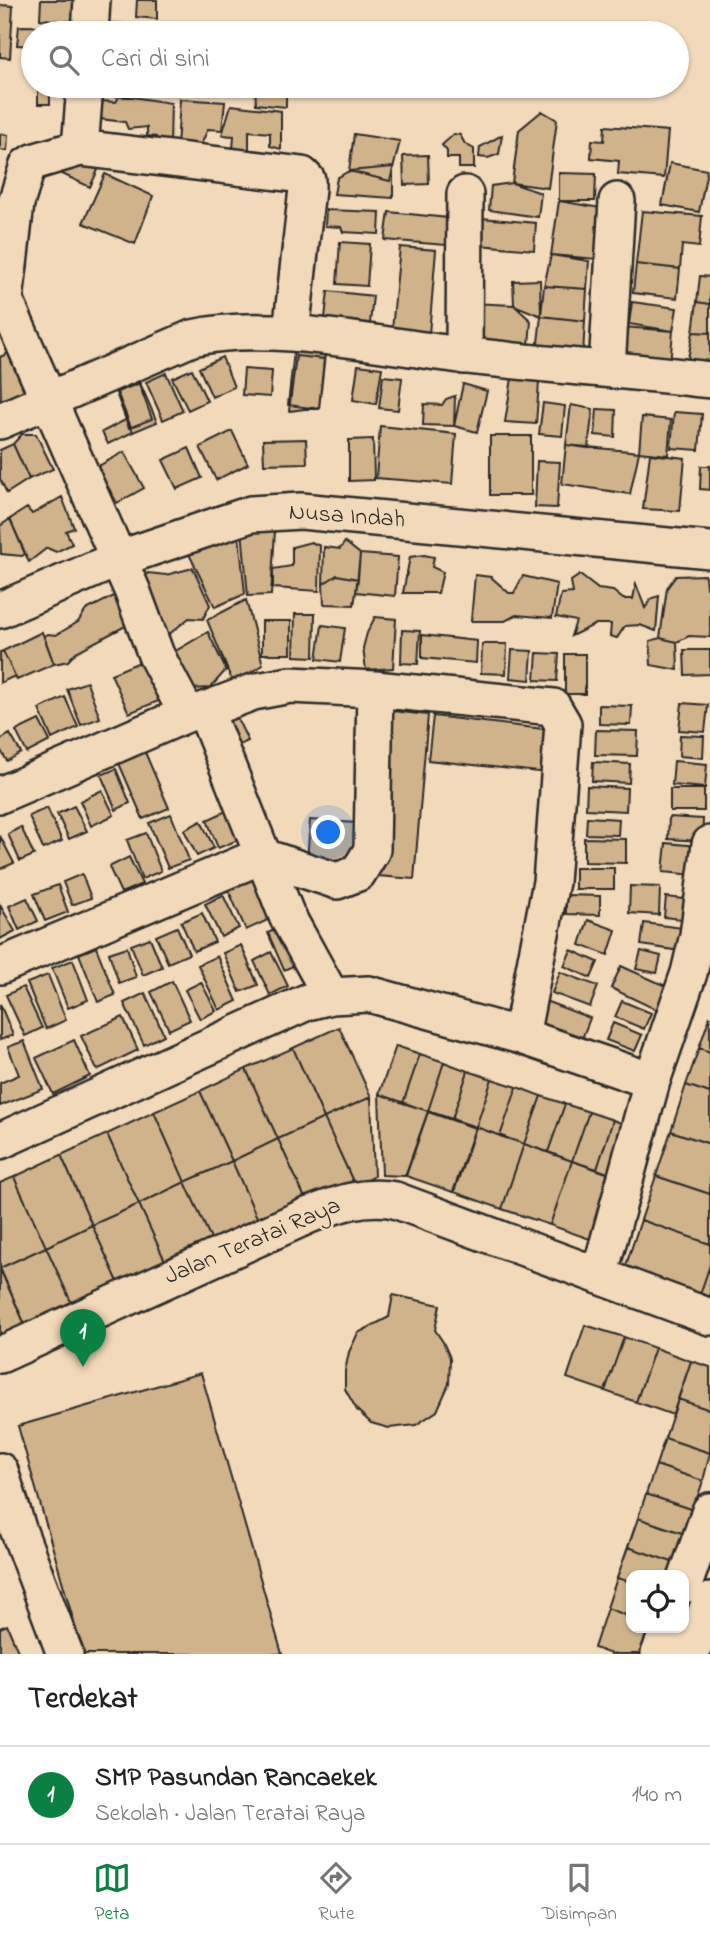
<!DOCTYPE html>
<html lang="id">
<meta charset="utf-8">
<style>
:root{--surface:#fff;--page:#f2f2f2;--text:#222;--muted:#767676;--line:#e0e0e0;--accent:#0b8043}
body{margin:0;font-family:"Indie Flower",sans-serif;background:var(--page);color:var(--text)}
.controls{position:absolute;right:21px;bottom:21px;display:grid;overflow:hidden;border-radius:14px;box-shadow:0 2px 5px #0004}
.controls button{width:63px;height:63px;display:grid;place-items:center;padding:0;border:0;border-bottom:2px solid var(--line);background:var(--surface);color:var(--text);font:35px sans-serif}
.you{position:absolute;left:329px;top:833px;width:24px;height:24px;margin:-18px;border:5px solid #fff;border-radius:50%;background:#1a73e8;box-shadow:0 0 0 10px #1a73e833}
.badge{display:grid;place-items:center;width:46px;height:46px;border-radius:50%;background:var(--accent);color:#fff;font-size:23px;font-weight:700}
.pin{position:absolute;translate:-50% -58px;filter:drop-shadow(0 2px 4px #0008)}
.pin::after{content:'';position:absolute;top:37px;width:24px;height:21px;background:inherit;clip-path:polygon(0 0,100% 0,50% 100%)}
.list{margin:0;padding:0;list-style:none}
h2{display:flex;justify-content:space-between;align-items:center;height:91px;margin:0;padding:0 28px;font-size:30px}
h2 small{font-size:23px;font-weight:400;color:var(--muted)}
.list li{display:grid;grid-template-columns:46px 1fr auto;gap:21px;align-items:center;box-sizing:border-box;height:98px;padding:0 28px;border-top:2px solid var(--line)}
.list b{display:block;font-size:26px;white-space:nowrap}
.list p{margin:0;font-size:23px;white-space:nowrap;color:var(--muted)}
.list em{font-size:23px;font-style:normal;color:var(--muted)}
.icon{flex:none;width:38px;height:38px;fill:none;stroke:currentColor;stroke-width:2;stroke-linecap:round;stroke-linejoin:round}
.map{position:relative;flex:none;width:710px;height:1654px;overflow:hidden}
.search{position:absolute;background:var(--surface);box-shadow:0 2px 5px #0004;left:21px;right:21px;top:21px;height:77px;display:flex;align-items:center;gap:18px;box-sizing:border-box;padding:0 24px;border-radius:38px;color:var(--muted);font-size:26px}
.sheet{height:189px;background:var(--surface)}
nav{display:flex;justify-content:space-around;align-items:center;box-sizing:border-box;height:98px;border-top:2px solid var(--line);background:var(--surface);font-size:19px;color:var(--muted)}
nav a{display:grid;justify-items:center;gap:4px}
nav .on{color:var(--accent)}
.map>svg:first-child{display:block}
.building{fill:#d0b38b;stroke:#2b2b2b;stroke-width:2}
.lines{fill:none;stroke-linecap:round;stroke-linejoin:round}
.street-casing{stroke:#2b2b2b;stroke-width:40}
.street{stroke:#f1d9b9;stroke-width:35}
.labels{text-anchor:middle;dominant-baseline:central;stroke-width:5;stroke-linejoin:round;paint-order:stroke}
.street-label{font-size:24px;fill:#2b2b2b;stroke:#f1d9b9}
</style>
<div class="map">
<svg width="710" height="1654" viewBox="0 0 710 1654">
<rect width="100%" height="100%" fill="#f1d9b9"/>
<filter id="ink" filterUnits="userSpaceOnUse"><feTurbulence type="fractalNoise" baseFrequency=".0143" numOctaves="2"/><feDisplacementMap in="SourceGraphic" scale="14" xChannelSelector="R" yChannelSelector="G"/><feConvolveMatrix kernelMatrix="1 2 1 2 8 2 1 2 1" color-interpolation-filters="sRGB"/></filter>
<g filter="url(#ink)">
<!-- building -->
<path class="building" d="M 41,0 L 82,0 L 79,22 L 40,19 Z
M 137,0 L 157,0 L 157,19 L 136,17 Z
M 0,5 L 13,6 L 10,58 L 0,57 Z
M 112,23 L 154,26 L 155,33 L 109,33 Z
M 19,26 L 75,27 L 74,33 L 33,33 L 33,46 L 17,45 Z
M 38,86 L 50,86 L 50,104 L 38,104 Z
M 104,86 L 130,86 L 129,97 L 104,96 Z
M 255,86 L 286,89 L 286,107 L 256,104 Z
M 120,95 L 171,103 L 170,145 L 156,144 L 156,137 L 147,136 L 147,127 L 128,129 L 125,122 L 100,119 L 101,101 L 116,102 Z
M 180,99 L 225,102 L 222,130 L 208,129 L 199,149 L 177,147 Z
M 231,105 L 281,111 L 281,149 L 270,146 L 270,133 L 249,131 L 249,149 L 233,150 L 234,136 L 222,135 Z
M 542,111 L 557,120 L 548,188 L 512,183 L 519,130 Z
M 605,126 L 668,131 L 664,178 L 618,174 L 619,161 L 591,158 L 592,140 L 604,141 Z
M 0,134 L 8,135 L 7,151 L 0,150 Z
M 354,134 L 400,141 L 390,181 L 349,171 Z
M 454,134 L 460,135 L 465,144 L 474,149 L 474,168 L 459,168 L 459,158 L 447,158 L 447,151 L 442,145 Z
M 502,135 L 499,154 L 488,158 L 479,157 L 480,147 Z
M 428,155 L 429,184 L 404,185 L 403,156 Z
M 69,156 L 98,170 L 90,187 L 60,173 Z
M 670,163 L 707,170 L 699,212 L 662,205 Z
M 393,167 L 393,198 L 334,194 L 337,178 L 349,171 Z
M 559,173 L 596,174 L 595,201 L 559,201 Z
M 105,174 L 153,196 L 135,244 L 83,223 Z
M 512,183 L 541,193 L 538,217 L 489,210 L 491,186 Z
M 559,201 L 601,208 L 597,259 L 551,255 Z
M 326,210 L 380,212 L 379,234 L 343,232 L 341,227 L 325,226 Z
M 642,211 L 702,216 L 699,247 L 682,245 L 680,269 L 636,264 Z
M 389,212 L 448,218 L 446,245 L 385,240 Z
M 481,218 L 536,223 L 534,250 L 479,245 Z
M 340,242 L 370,244 L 367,286 L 337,284 Z
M 400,247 L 436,250 L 429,334 L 392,330 Z
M 551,255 L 589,261 L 587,289 L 544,286 Z
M 636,264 L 680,269 L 677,298 L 633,293 Z
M 700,276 L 710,277 L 710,304 L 697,302 Z
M 540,280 L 541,316 L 514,305 L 513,281 Z
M 544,286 L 587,289 L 585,321 L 541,316 Z
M 328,291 L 373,296 L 369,332 L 324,327 Z
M 632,302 L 677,308 L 673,331 L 629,324 Z
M 697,302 L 710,304 L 710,333 L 693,332 Z
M 470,303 L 514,305 L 531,321 L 528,357 L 467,353 Z
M 541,316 L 585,321 L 583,354 L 537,352 Z
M 623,327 L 673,331 L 670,364 L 620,359 Z
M 693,332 L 710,333 L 710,367 L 687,364 Z
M 13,351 L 31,391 L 1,404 L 0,357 Z
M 294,351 L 325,354 L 319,409 L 288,405 Z
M 296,356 L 324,359 L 319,407 L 289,411 Z
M 222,357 L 234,387 L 212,397 L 199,368 Z
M 358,365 L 382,368 L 376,404 L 353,400 Z
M 192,369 L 207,401 L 188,410 L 172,378 Z
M 244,369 L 272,371 L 270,397 L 242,395 Z
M 166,373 L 183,411 L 163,420 L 146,382 Z
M 136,376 L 152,419 L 129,428 L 113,385 Z
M 383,376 L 402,378 L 398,410 L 379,408 Z
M 512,378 L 539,382 L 536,424 L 505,422 Z
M 140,383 L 157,422 L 133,432 L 117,392 Z
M 463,384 L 487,391 L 477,432 L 454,426 Z
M 455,396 L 454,426 L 423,425 L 424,404 L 442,405 L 446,399 Z
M 543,403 L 565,406 L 562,436 L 539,434 Z
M 571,405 L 593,409 L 588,448 L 566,445 Z
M 597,409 L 616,410 L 615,437 L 595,435 Z
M 674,412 L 702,414 L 699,450 L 671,448 Z
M 642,417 L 671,420 L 668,455 L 639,452 Z
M 127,419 L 133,432 L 108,444 L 102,432 Z
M 380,426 L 456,434 L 452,484 L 376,478 Z
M 232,431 L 248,464 L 216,480 L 200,447 Z
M 22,434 L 36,434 L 53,469 L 29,479 L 13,444 Z
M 490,436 L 531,436 L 531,495 L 490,495 Z
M 306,439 L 307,463 L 264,464 L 263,440 Z
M 373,439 L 374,480 L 349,481 L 349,440 Z
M 13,444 L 29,479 L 7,493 L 0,479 L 0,450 Z
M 566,445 L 639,452 L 630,494 L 562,484 Z
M 189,448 L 202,478 L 177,489 L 163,460 Z
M 124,452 L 144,488 L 117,503 L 97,467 Z
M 650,454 L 685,458 L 680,511 L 643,509 Z
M 537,461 L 560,462 L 557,508 L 535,507 Z
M 701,466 L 710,466 L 710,490 L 700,489 Z
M 62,497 L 74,528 L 66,531 L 72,544 L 56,552 L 47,548 L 29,562 L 10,519 L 27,508 L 32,514 Z
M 10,519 L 25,554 L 22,556 L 1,554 L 0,526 Z
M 242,530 L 275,530 L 271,595 L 248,596 Z
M 239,535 L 245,594 L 215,607 L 189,554 Z
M 311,542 L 320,546 L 319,591 L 273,588 L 273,569 L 292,566 L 292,547 Z
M 345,542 L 360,554 L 358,579 L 337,575 L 323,584 L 324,547 L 340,549 Z
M 360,554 L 398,557 L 395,596 L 356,592 Z
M 424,555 L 434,557 L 432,567 L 443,572 L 438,593 L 403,593 L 410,557 Z
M 193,568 L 210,605 L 203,619 L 189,618 L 167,636 L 139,585 L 148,573 L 166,575 Z
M 337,575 L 358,579 L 354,605 L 324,604 L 323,584 Z
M 475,575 L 491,577 L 509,593 L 514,593 L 523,576 L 557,584 L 552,618 L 516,615 L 505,621 L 471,621 Z
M 580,575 L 598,589 L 613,591 L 623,599 L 633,599 L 636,584 L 645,608 L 652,598 L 659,596 L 656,631 L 640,625 L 625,626 L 617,638 L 610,636 L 611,624 L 596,624 L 571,636 L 576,621 L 556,617 L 561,594 L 573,593 L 571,581 Z
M 705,575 L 706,588 L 710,589 L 710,637 L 689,636 L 677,642 L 660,638 L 667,588 L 676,576 Z
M 120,593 L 133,622 L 76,652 L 68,661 L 54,664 L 44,636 L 48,634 L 56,635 L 78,622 L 86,610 Z
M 246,600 L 263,665 L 233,683 L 207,620 Z
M 295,614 L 315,614 L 314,657 L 294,656 Z
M 375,617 L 396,619 L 393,668 L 366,670 L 363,648 L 367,633 Z
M 262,621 L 291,621 L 291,654 L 262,654 Z
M 322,625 L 345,628 L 340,662 L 317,659 Z
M 402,630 L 420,631 L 418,664 L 401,663 Z
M 42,632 L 54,664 L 17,680 L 3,651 Z
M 208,632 L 226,670 L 210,688 L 191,689 L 174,652 Z
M 422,635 L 477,641 L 476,663 L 422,658 Z
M 660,638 L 677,642 L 678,670 L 651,665 L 650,641 Z
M 482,644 L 507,644 L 506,674 L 481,673 Z
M 512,650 L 532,651 L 530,680 L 510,678 Z
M 684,650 L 710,650 L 710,674 L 685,675 Z
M 3,651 L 15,676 L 0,683 L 0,652 Z
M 537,653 L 559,654 L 557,681 L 535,680 Z
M 565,654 L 585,654 L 585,694 L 565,694 Z
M 149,658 L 166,698 L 129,713 L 111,674 Z
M 87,682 L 100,718 L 81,725 L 67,689 Z
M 65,697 L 78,727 L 52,739 L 39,709 Z
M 682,703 L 708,705 L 705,732 L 679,730 Z
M 599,705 L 632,706 L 631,725 L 599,724 Z
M 392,711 L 428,715 L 414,879 L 378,876 Z
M 234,712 L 248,741 L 233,748 L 220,719 Z
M 433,716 L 552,730 L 547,773 L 428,760 Z
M 39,720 L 50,741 L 27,753 L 16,731 Z
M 596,730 L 638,731 L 637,756 L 595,755 Z
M 10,734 L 21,753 L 7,761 L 0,749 L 0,740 Z
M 680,735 L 704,736 L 703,758 L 679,756 Z
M 144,750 L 169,808 L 143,819 L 118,761 Z
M 674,761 L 707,764 L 705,788 L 672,785 Z
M 593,762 L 630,764 L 629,783 L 592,781 Z
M 116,769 L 130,803 L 116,810 L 101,775 Z
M 587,786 L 627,788 L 626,811 L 586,809 Z
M 670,789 L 704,789 L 704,811 L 670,811 Z
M 102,790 L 114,815 L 91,826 L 80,801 Z
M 74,806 L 87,831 L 69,839 L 57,814 Z
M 47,808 L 62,841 L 43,849 L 29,816 Z
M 226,811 L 238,840 L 218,848 L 207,820 Z
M 171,814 L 189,860 L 168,868 L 149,823 Z
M 587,817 L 619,819 L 618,835 L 586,834 Z
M 669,817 L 703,819 L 702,841 L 668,839 Z
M 310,820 L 357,823 L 354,864 L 307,862 Z
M 201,821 L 214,848 L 197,856 L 184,830 Z
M 21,827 L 34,855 L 20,861 L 8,834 Z
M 146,833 L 161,871 L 142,879 L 127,840 Z
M 0,836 L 14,863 L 0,869 Z
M 584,838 L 626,839 L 626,863 L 584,862 Z
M 666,843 L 698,846 L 695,875 L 663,872 Z
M 129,857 L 142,884 L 121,893 L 109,867 Z
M 575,868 L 614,868 L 614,889 L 575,889 Z
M 82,874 L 91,898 L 72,905 L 63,882 Z
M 251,877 L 270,919 L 246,930 L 227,887 Z
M 58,885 L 68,912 L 45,921 L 34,894 Z
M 630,886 L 660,887 L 659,915 L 629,913 Z
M 223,895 L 239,928 L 221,937 L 205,904 Z
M 566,895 L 600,896 L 600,915 L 566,914 Z
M 666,897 L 693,900 L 691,920 L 664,917 Z
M 27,898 L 38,921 L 19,930 L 9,906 Z
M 0,905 L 15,931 L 0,939 Z
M 202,913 L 215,942 L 194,951 L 181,922 Z
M 588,920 L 616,930 L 608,955 L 580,945 Z
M 644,923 L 683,928 L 680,951 L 641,945 Z
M 284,925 L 300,963 L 284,970 L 268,933 Z
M 177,927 L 189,954 L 168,963 L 156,936 Z
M 150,938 L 162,967 L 143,975 L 131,945 Z
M 241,945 L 258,985 L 240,992 L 223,953 Z
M 96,947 L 115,995 L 98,1002 L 79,954 Z
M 127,947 L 136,977 L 119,983 L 109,953 Z
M 571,950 L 598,962 L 591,978 L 564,966 Z
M 641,951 L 661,956 L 657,973 L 636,969 Z
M 271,952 L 288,986 L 270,995 L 254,961 Z
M 217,956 L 237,1001 L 219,1010 L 198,965 Z
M 73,960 L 88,1000 L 68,1008 L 52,968 Z
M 621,966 L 668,987 L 657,1010 L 611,988 Z
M 560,972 L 598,986 L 590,1007 L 552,993 Z
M 48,975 L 66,1020 L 46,1029 L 27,983 Z
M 172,981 L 190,1020 L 169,1030 L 151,992 Z
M 201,982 L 216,1011 L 200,1019 L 185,990 Z
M 23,987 L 42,1028 L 25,1036 L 6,995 Z
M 145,993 L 164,1035 L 144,1045 L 124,1003 Z
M 540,999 L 590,1018 L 580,1044 L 531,1025 Z
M 622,1001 L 651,1013 L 644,1029 L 615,1017 Z
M 0,1004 L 13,1035 L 0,1040 Z
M 710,1016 L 710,1052 L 699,1048 Z
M 123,1017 L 138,1050 L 97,1070 L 81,1036 Z
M 613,1023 L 642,1035 L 635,1051 L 606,1040 Z
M 339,1027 L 371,1097 L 324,1118 L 293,1048 Z
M 74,1040 L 90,1076 L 53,1094 L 36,1058 Z
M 24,1041 L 43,1089 L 0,1106 L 0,1083 L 19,1075 L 8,1047 Z
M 396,1046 L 420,1054 L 403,1103 L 379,1094 Z
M 293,1048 L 324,1118 L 278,1139 L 246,1069 Z
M 699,1048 L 710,1052 L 710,1093 L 686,1085 Z
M 420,1054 L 444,1062 L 428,1111 L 403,1103 Z
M 444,1062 L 468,1071 L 452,1119 L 428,1111 Z
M 246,1069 L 278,1139 L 232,1161 L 200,1091 Z
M 468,1071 L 492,1079 L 476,1127 L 452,1119 Z
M 492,1079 L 517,1087 L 500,1136 L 476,1127 Z
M 686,1085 L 710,1093 L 710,1144 L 671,1131 Z
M 517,1087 L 541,1096 L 524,1144 L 500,1136 Z
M 200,1091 L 232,1161 L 185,1182 L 154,1112 Z
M 379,1094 L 428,1111 L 405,1176 L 382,1175 Z
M 541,1096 L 565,1104 L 548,1152 L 524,1144 Z
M 371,1097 L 374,1176 L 356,1188 L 324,1118 Z
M 565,1104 L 589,1112 L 572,1161 L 548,1152 Z
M 154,1112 L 185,1182 L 139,1204 L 107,1134 Z
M 428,1112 L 475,1128 L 453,1192 L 406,1176 Z
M 589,1112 L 613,1120 L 597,1169 L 572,1161 Z
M 324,1118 L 356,1188 L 310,1209 L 278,1139 Z
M 613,1120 L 637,1129 L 621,1178 L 597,1169 Z
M 476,1127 L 524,1144 L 502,1209 L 454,1192 Z
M 671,1131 L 710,1144 L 710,1194 L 656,1176 Z
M 107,1134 L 139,1204 L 92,1225 L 61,1155 Z
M 278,1139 L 310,1209 L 263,1231 L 232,1161 Z
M 524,1144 L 572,1161 L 550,1225 L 502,1209 Z
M 61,1155 L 92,1225 L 46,1247 L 14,1177 Z
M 232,1161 L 263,1231 L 217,1252 L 185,1182 Z
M 572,1161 L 621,1178 L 598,1242 L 550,1225 Z
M 656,1176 L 710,1194 L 710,1244 L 641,1220 Z
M 14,1177 L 46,1247 L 0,1268 L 0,1183 Z
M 185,1182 L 217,1252 L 171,1274 L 139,1204 Z
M 139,1204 L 171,1274 L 124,1295 L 92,1225 Z
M 641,1220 L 710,1244 L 710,1265 L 695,1309 L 620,1283 Z
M 92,1225 L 124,1295 L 78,1317 L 46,1247 Z
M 46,1247 L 78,1317 L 31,1338 L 0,1268 Z
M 710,1265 L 710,1314 L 695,1309 Z
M 0,1269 L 31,1338 L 0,1352 Z
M 393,1295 L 440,1305 L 435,1330 L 443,1342 L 450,1358 L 449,1384 L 437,1411 L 416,1425 L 389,1428 L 371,1423 L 357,1410 L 345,1389 L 345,1371 L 349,1352 L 358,1333 L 389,1317 Z
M 585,1325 L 624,1337 L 605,1391 L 567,1378 Z
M 624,1337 L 655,1348 L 636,1402 L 605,1391 Z
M 655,1348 L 691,1361 L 673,1415 L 636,1402 Z
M 691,1361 L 710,1367 L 710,1410 L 678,1399 Z
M 201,1373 L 282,1654 L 83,1654 L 18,1426 Z
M 678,1399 L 710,1410 L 710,1453 L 665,1438 Z
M 665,1438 L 710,1453 L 703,1481 L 656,1465 Z
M 656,1465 L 703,1481 L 693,1510 L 646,1494 Z
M 646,1494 L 693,1510 L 685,1534 L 638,1518 Z
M 638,1518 L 685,1534 L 675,1563 L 628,1547 Z
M 628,1547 L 675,1563 L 671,1575 L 631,1575 L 631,1582 L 617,1578 Z
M 617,1578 L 631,1582 L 631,1617 L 607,1608 Z
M 607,1608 L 631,1617 L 631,1628 L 653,1628 L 644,1654 L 611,1654 L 594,1648 Z
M 7,1625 L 19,1654 L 0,1654 L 0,1628 Z"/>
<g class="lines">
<defs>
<path id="street" d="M 90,33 L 92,0
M 80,148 L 85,86
M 464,356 L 465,194
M 607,368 L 617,201
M 0,421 L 192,338 C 272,320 379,346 461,355 C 544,365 627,370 710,380
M 0,610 L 118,559 L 230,521 L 251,514 L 301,511 L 710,550
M 205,710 L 287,916 L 331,996
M 187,714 L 156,655 L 132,590 L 5,300 L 16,203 L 28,165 L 36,161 L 80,148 L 302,175 L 307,180 L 307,189 L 291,333
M 0,795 L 187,714 L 205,710 L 253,692 L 290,685 L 375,689 L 553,707 L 563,724 L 551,882 L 521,1036
M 0,966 L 261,856 L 337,881 L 358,873 L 372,850 L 375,689
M 0,1141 L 307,1002 L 331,996 L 369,994 L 521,1036 L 652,1081
M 599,1276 L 652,1081 L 689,973 L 698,935 L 710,844
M 0,1355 L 307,1216 C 337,1204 363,1194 395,1200 L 710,1317
M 0,1471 L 18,1529 L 65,1654
M 684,1585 L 710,1511
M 659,1654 L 669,1628
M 691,1654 L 710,1601"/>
</defs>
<!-- street casing -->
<use href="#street" class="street-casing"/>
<!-- street -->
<use href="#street" class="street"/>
</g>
</g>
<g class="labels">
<!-- street labels -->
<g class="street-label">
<text transform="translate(347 517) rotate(4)">Nusa Indah</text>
<text transform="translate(253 1242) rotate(-23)">Jalan Teratai Raya</text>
</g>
</g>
</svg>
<div class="controls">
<button><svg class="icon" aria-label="locate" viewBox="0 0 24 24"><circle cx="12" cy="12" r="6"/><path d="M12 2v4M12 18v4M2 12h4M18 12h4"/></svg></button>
</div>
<div class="you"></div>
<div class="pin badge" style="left:83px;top:1367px">1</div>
<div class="search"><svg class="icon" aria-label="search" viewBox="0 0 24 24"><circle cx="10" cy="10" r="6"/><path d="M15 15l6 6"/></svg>Cari di sini</div>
</div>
<section class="sheet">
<h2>Terdekat<small></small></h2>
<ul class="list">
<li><span class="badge">1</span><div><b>SMP Pasundan Rancaekek</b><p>Sekolah · Jalan Teratai Raya</p></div><em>140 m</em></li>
</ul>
</section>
<nav>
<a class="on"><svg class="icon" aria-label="map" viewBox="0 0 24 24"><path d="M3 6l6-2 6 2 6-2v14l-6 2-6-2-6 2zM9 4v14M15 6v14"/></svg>Peta</a>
<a><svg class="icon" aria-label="directions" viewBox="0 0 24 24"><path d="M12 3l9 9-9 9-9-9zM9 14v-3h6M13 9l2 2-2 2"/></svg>Rute</a>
<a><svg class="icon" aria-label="saved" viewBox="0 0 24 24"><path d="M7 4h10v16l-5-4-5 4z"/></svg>Disimpan</a>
</nav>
